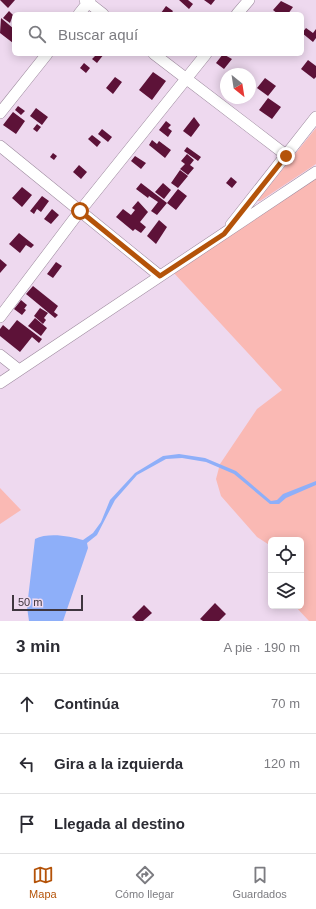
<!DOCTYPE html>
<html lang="es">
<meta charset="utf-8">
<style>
:root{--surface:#fff;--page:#f2f2f3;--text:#2b2b33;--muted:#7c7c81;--line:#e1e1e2;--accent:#b45309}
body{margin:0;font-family:Arial,sans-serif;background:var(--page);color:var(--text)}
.controls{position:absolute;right:12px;bottom:12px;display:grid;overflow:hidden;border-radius:6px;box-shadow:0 2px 10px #0003}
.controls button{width:36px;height:36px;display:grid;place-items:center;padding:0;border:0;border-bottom:1px solid var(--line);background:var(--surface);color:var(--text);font:20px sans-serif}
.compass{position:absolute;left:220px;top:68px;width:36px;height:36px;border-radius:50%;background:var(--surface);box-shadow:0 2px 10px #0003;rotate:150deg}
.scale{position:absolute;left:12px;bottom:10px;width:71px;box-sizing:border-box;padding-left:4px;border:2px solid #3f363f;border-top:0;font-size:11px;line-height:14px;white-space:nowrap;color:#3f363f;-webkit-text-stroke:3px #eed9ef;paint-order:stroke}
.stop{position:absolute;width:12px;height:12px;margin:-9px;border:3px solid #b45309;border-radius:50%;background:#fff}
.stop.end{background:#b45309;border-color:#fff;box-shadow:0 1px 4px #0008}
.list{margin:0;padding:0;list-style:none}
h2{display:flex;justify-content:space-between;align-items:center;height:52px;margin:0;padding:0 16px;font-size:17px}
h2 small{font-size:13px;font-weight:400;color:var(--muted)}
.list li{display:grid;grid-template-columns:26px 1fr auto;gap:12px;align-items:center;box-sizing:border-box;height:60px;padding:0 16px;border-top:1px solid var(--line)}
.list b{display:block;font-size:15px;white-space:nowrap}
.list em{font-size:13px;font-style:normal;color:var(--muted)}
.icon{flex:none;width:22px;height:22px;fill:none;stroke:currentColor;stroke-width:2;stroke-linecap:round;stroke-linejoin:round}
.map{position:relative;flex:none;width:316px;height:621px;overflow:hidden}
.search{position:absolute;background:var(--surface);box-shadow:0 2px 10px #0003;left:12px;right:12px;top:12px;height:44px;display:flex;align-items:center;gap:10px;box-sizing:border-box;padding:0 14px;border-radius:6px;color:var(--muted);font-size:15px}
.sheet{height:232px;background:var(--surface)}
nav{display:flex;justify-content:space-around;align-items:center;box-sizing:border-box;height:56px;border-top:1px solid var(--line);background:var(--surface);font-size:11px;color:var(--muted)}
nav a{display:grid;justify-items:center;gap:2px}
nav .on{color:var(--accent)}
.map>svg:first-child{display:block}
.green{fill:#fab9b4}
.water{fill:#8eaff9}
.building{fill:#5d1238}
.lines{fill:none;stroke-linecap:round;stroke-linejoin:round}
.minor-casing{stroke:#9c899d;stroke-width:12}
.minor{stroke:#fff;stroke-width:11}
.route{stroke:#b45309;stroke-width:5}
</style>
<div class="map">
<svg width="316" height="621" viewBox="0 0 316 621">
<rect width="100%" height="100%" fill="#eed9ef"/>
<!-- green -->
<path class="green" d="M 316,128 L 316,164 L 260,201 L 257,201 Z
M 316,176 L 316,621 L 309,621 L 295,606 L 301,606 L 301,540 L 271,540 L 271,546 L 257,537 L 221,496 L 216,479 L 220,464 L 257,409 L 282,390 L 173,272 Z
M 0,488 L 21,510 L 0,524 Z"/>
<!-- water -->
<path class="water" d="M 179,454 L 205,458 L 236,471 L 271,501 L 277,500 L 283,494 L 316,481 L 316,485 L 286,498 L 279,504 L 270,504 L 234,474 L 206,462 L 182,458 L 166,459 L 137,475 L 115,500 L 97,535 L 87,543 L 88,548 L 63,621 L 29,621 L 27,607 L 35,539 C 48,532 70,536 83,540 L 93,533 L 101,522 L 110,500 L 135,473 L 163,456 Z"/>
<!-- building -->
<path class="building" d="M 0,0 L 15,0 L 8,8 Z
M 179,0 L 188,0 L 193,4 L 189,9 Z
M 204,0 L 215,0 L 211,5 Z
M 281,1 L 293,7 L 288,14 L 278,14 L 273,10 Z
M 166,6 L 173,11 L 171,14 L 161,13 Z
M 9,11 L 13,15 L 10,23 L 3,18 Z
M 1,18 L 14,29 L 13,43 L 0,33 Z
M 306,28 L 313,33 L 316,29 L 316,38 L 313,42 L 302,33 Z
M 93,54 L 104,54 L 97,63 L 92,59 L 95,56 Z
M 223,54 L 232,59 L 224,69 L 216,63 Z
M 308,60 L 316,66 L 316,77 L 314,79 L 301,69 Z
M 84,63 L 90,68 L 86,73 L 80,68 Z
M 153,72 L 166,81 L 152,100 L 139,90 Z
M 115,77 L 122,82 L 113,94 L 106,88 Z
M 265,78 L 276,86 L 268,96 L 257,88 Z
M 268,98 L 281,107 L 272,119 L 259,110 Z
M 18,106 L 25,111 L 21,115 L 15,110 Z
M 36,108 L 48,117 L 42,125 L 30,116 Z
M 13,112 L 25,121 L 16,134 L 3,125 Z
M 194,117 L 200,125 L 191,137 L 183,131 Z
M 166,121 L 171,125 L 168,128 L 172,131 L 168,137 L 159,130 Z
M 37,124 L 41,127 L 37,132 L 33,129 Z
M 102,129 L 112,137 L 108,142 L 98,134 Z
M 92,135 L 101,142 L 97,147 L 88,139 Z
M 152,140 L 157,144 L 159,141 L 171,150 L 165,158 L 149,145 Z
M 187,147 L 201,157 L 198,161 L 184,151 Z
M 53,153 L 57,156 L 54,160 L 50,157 Z
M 187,154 L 194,160 L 190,165 L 194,168 L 188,175 L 180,169 L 185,164 L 181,161 Z
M 135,156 L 146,163 L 141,169 L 131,161 Z
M 79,165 L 87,172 L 81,179 L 73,172 Z
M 180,170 L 188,176 L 178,188 L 171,183 Z
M 231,177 L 237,182 L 232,188 L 226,183 Z
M 141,183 L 167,203 L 157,215 L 151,211 L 158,202 L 149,196 L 148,198 L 136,189 Z
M 163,183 L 171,190 L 164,199 L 155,192 Z
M 22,187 L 32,195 L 22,207 L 12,198 Z
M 178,189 L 187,196 L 176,210 L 167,203 Z
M 42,196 L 49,201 L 41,212 L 37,209 L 34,214 L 30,211 Z
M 138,201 L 148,212 L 140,222 L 146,227 L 141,233 L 135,229 L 133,231 L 116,217 L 123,209 L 131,215 L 135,210 L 132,208 Z
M 52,209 L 59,215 L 51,224 L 44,219 Z
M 159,220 L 167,227 L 156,244 L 147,236 Z
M 19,233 L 34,245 L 31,248 L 26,245 L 20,253 L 9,244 Z
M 0,259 L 7,265 L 0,273 Z
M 56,262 L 62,266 L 53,278 L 47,274 Z
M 33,286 L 58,306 L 54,312 L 58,315 L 55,318 L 26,294 Z
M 21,300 L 27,305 L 24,309 L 18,304 Z
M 18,304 L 26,310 L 22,315 L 14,309 Z
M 40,308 L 48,313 L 44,318 L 46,320 L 43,324 L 34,316 Z
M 35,318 L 47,328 L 41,336 L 28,326 Z
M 17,320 L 42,339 L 39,343 L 32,337 L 20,352 L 0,336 L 0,329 L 3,325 L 9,330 Z
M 215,603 L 226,614 L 219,621 L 203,621 L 200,619 Z
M 144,605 L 152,613 L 143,621 L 136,621 L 132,617 Z"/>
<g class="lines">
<defs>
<path id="minor" d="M 85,0 L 103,14
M 79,14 L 90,0
M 237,14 L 249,0
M 154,54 L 286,155
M 0,113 L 47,54
M 0,146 L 160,276
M 231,225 L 316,117
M 0,317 L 80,211 L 206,54
M 0,355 L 19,370
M 0,383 L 316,172"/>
</defs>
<!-- minor casing -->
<use href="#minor" class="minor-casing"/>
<!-- minor -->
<use href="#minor" class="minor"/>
</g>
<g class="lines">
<!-- route -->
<path class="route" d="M 80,211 L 160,276 L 224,234 L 286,156"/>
</g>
</svg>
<div class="controls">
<button><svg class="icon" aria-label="locate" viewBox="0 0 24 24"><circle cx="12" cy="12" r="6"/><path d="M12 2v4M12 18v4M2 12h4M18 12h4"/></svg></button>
<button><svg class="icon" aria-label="layers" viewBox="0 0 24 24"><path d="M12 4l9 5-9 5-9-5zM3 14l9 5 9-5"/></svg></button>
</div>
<svg class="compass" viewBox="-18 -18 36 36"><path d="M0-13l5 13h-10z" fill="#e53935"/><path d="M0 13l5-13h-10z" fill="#7c7c81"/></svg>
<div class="scale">50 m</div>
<div class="stop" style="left:80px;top:211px"></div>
<div class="stop end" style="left:286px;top:156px"></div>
<div class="search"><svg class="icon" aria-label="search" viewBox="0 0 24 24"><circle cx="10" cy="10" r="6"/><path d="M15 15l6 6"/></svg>Buscar aquí</div>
</div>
<section class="sheet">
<h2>3 min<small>A pie · 190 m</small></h2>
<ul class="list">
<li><svg class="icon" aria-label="ahead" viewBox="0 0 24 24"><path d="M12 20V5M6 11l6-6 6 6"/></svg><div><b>Continúa</b></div><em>70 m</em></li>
<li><svg class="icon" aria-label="left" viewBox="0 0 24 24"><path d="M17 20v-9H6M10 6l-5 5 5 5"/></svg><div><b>Gira a la izquierda</b></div><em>120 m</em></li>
<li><svg class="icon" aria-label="arrive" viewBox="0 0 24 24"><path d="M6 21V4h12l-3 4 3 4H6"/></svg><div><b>Llegada al destino</b></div></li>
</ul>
</section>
<nav>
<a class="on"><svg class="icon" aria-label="map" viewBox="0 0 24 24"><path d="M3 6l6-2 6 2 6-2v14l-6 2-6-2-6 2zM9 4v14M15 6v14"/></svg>Mapa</a>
<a><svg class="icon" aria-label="directions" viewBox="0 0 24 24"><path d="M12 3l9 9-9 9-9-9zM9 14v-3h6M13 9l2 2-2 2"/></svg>Cómo llegar</a>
<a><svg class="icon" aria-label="saved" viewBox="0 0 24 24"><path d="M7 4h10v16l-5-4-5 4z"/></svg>Guardados</a>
</nav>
